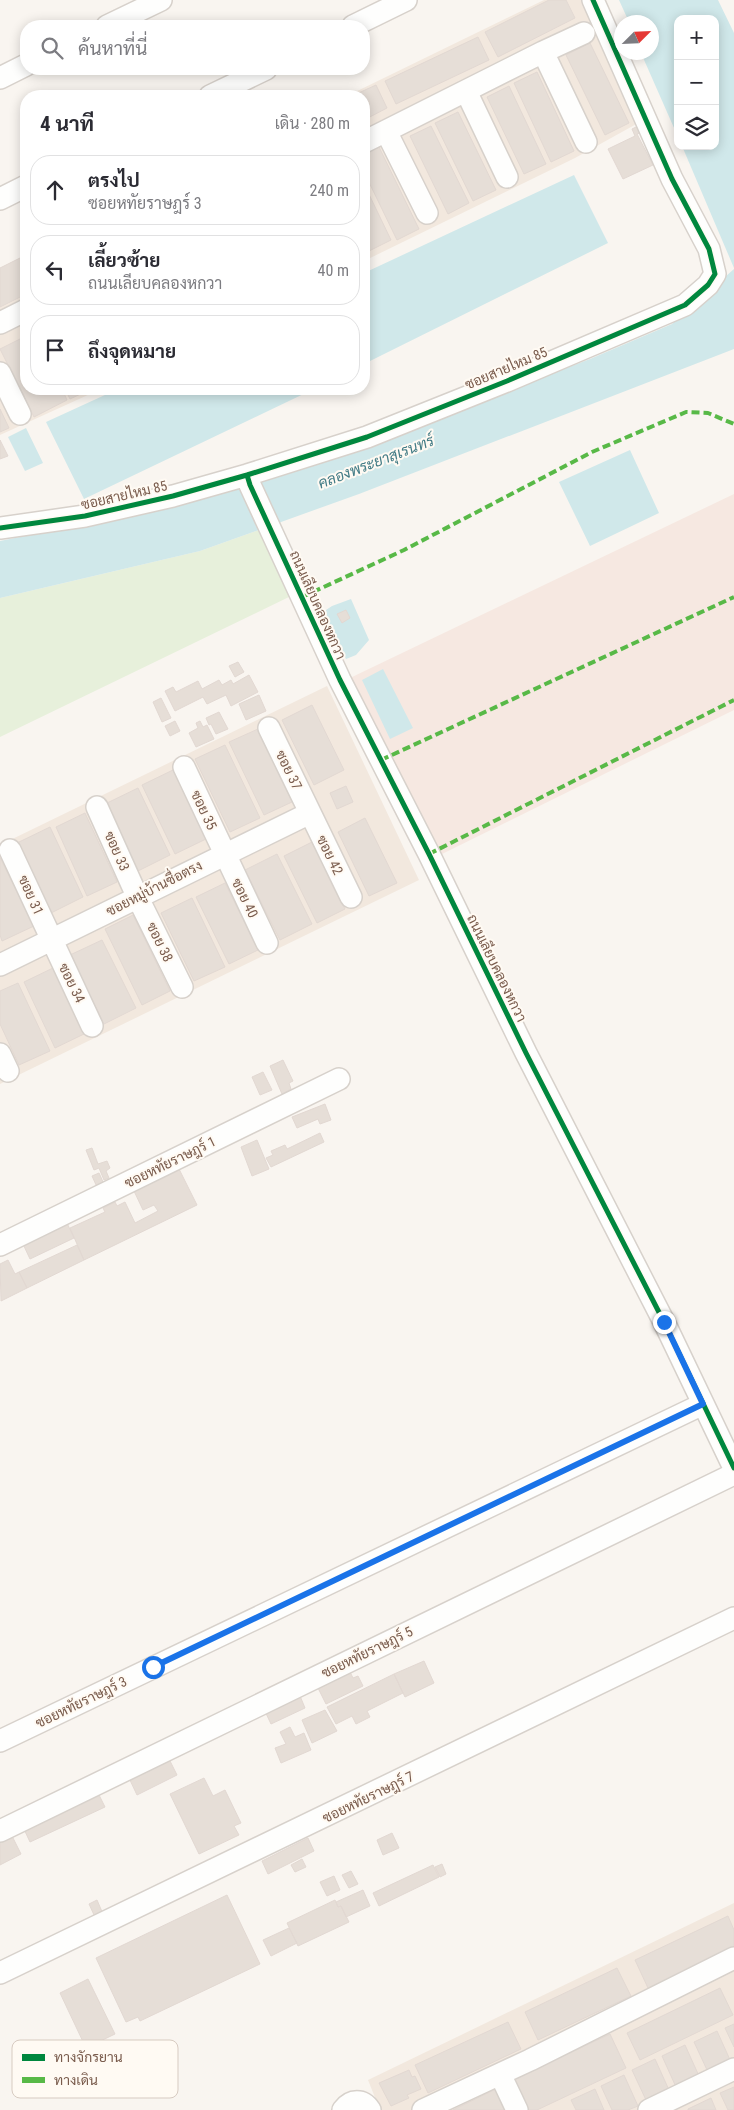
<!DOCTYPE html>
<html lang="th">
<meta charset="utf-8">
<style>
:root{--surface:#fff;--page:#f7f7f7;--text:#2b2b33;--muted:#7c7c81;--line:#e1e1e2}
body{margin:0;font-family:"Roboto Condensed",Sarabun,sans-serif;background:var(--page);color:var(--text)}
.controls{position:absolute;right:15px;top:15px;display:grid;overflow:hidden;border-radius:10px;box-shadow:0 2px 12px #0003}
.controls button{width:45px;height:45px;display:grid;place-items:center;padding:0;border:0;border-bottom:1px solid var(--line);background:var(--surface);color:var(--text);font:25px sans-serif}
.compass{position:absolute;left:614px;top:15px;width:45px;height:45px;border-radius:50%;background:var(--surface);box-shadow:0 2px 12px #0003;rotate:66deg}
.stop{position:absolute;width:15px;height:15px;margin:-11px;border:4px solid #1a73e8;border-radius:50%;background:#fff}
.stop.end{background:#1a73e8;border-color:#fff;box-shadow:0 1px 5px #0008}
.list{margin:0;padding:0;list-style:none}
h2{display:flex;justify-content:space-between;align-items:center;height:65px;margin:0;padding:0 20px;font-size:21px}
h2 small{font-size:16px;font-weight:400;color:var(--muted)}
.list li{display:grid;grid-template-columns:32px 1fr auto;gap:15px;align-items:center;box-sizing:border-box;height:70px;margin:0 10px 10px;padding:0 10px;border:1px solid var(--line);border-radius:20px}
.list b{display:block;font-size:19px;white-space:nowrap}
.list p{margin:0;font-size:16px;white-space:nowrap;color:var(--muted)}
.list em{font-size:16px;font-style:normal;color:var(--muted)}
.icon{flex:none;width:28px;height:28px;fill:none;stroke:currentColor;stroke-width:2;stroke-linecap:round;stroke-linejoin:round}
.map{position:relative;flex:none;width:734px;height:2110px;overflow:hidden}
.search{position:absolute;background:var(--surface);box-shadow:0 2px 12px #0003;left:20px;top:20px;width:350px;height:55px;display:flex;align-items:center;gap:12px;box-sizing:border-box;padding:0 18px;border-radius:20px;color:var(--muted);font-size:19px}
.panel{position:absolute;background:var(--surface);box-shadow:0 2px 12px #0003;left:20px;top:90px;width:350px;height:305px;border-radius:20px}
.map>svg:first-child{display:block}
.residential{fill:#f2e8de}
.commercial{fill:#f6e8e1}
.green{fill:#e7f0db}
.water{fill:#d0e8ea}
.building{fill:#e6ded7;stroke:#e2d8d2}
.lines{fill:none;stroke-linecap:round;stroke-linejoin:round}
.minor-casing{stroke:#d7d1cb;stroke-width:24}
.minor{stroke:#fefefd;stroke-width:21}
.quiet{stroke:#58b947;stroke-width:4;stroke-dasharray:8 4;stroke-linecap:butt}
.cycleway-casing{stroke:#fffaf3;stroke-width:8}
.cycleway{stroke:#00873e;stroke-width:5}
.route{stroke:#1a73e8;stroke-width:6}
.labels{text-anchor:middle;dominant-baseline:central;stroke-width:4;stroke-linejoin:round;paint-order:stroke}
.street-label{font-size:14px;fill:#7a5c4d;stroke:#fffaf3}
.water-label{font-size:15px;font-style:italic;fill:#437c86;stroke:#fffaf3}
.key{fill:#fffaf3;stroke:#d7cbc1;stroke-width:1}
.key-label{font-size:14px;fill:#7a5c4d}
</style>
<div class="map">
<svg width="734" height="2110" viewBox="0 0 734 2110">
<rect width="100%" height="100%" fill="#f9f5f0"/>
<!-- residential -->
<path class="residential" d="M 544,0 L 584,0 L 640,122 L 575,158 L 364,261 L 364,96 L 347,96 Z
M 26,255 L 26,389 L 101,389 L 0,435 L 0,268 Z
M 327,686 L 419,880 L 0,1084 L 0,845 Z
M 734,1903 L 734,2110 L 380,2110 L 368,2080 Z"/>
<!-- commercial -->
<path class="commercial" d="M 734,494 L 734,710 L 440,855 L 350,678 Z"/>
<!-- green -->
<path class="green" d="M 259,530 L 291,596 L 0,737 L 0,598 L 200,551 Z"/>
<!-- water -->
<path class="water" d="M 619,0 L 718,0 L 734,33 L 734,268 L 682,146 L 715,146 L 715,19 L 678,19 L 678,137 L 641,53 L 652,52 L 652,22 L 629,22 Z
M 574,175 L 608,243 L 364,364 L 364,273 Z
M 734,269 L 734,349 L 359,494 L 200,551 L 0,598 L 0,541 L 129,515 L 227,492 L 389,436 L 590,359 L 672,324 Z
M 118,389 L 314,389 L 84,499 L 46,422 Z
M 26,428 L 43,463 L 25,471 L 8,437 Z
M 630,450 L 659,513 L 590,546 L 559,482 Z
M 351,599 L 369,640 L 356,655 L 346,659 L 323,612 L 332,606 Z
M 383,669 L 413,728 L 390,739 L 362,680 Z"/>
<!-- building -->
<path class="building" d="M 549,0 L 566,0 L 575,18 L 498,57 L 485,32 Z
M 478,37 L 489,60 L 396,104 L 385,81 Z
M 590,43 L 629,123 L 605,135 L 566,55 Z
M 537,72 L 574,151 L 551,162 L 514,83 Z
M 376,85 L 387,108 L 364,120 L 364,96 L 352,96 Z
M 509,86 L 546,164 L 524,174 L 487,97 Z
M 458,112 L 496,190 L 473,201 L 435,123 Z
M 640,125 L 644,131 L 637,134 L 653,165 L 623,179 L 608,149 L 635,136 L 632,129 Z
M 431,126 L 469,203 L 448,214 L 410,136 Z
M 379,147 L 419,229 L 397,240 L 364,172 L 364,154 Z
M 364,184 L 391,240 L 369,251 L 364,240 Z
M 26,255 L 26,294 L 0,307 L 0,268 Z
M 26,336 L 26,389 L 62,389 L 67,400 L 34,417 L 0,349 Z
M 65,389 L 91,389 L 70,399 Z
M 0,409 L 9,428 L 0,432 Z
M 0,440 L 8,456 L 0,459 Z
M 346,610 L 350,618 L 342,623 L 337,614 Z
M 238,662 L 244,672 L 235,677 L 229,666 Z
M 249,675 L 258,692 L 231,706 L 226,695 L 207,704 L 203,697 L 175,711 L 165,691 L 173,687 L 176,692 L 198,681 L 202,689 L 219,680 L 222,685 L 231,680 L 233,684 Z
M 259,695 L 266,711 L 246,720 L 239,704 Z
M 161,698 L 171,718 L 162,722 L 153,702 Z
M 312,705 L 344,770 L 314,785 L 282,720 Z
M 219,712 L 228,729 L 216,734 L 211,724 L 209,725 L 206,718 Z
M 175,721 L 180,731 L 170,736 L 165,726 Z
M 200,721 L 203,727 L 207,725 L 214,739 L 196,747 L 189,733 L 198,728 L 196,723 Z
M 258,729 L 292,802 L 264,815 L 229,742 Z
M 225,745 L 260,818 L 230,832 L 195,759 Z
M 173,770 L 206,839 L 175,854 L 142,785 Z
M 346,786 L 353,802 L 337,809 L 330,793 Z
M 138,788 L 170,855 L 138,871 L 105,804 Z
M 85,813 L 117,882 L 87,896 L 56,827 Z
M 365,818 L 397,883 L 369,896 L 338,832 Z
M 50,827 L 83,897 L 51,913 L 17,843 Z
M 312,842 L 345,909 L 317,923 L 284,856 Z
M 277,854 L 312,924 L 280,940 L 245,870 Z
M 0,858 L 34,926 L 2,941 L 0,935 Z
M 225,883 L 258,950 L 229,964 L 196,897 Z
M 192,898 L 225,967 L 194,981 L 161,913 Z
M 133,915 L 170,991 L 142,1005 L 105,929 Z
M 102,940 L 136,1008 L 104,1024 L 70,955 Z
M 53,968 L 84,1034 L 55,1048 L 24,982 Z
M 18,983 L 50,1051 L 19,1065 L 0,1024 L 0,991 Z
M 283,1060 L 293,1081 L 289,1083 L 291,1089 L 282,1094 L 270,1066 Z
M 263,1072 L 272,1090 L 260,1095 L 252,1077 Z
M 325,1104 L 331,1120 L 320,1124 L 318,1119 L 297,1128 L 292,1117 Z
M 320,1133 L 324,1142 L 271,1167 L 266,1158 L 273,1155 L 271,1151 L 285,1145 L 287,1149 Z
M 257,1140 L 269,1169 L 252,1176 L 241,1147 Z
M 92,1148 L 98,1164 L 107,1161 L 110,1168 L 106,1171 L 109,1178 L 104,1180 L 99,1168 L 94,1170 L 86,1150 Z
M 179,1169 L 197,1205 L 84,1260 L 70,1228 L 105,1212 L 103,1208 L 115,1202 L 117,1206 L 125,1202 L 135,1223 L 158,1211 L 154,1205 L 143,1210 L 134,1191 Z
M 99,1173 L 104,1184 L 97,1187 L 92,1176 Z
M 67,1223 L 74,1238 L 30,1259 L 23,1244 Z
M 77,1245 L 84,1260 L 27,1288 L 19,1272 Z
M 8,1260 L 15,1274 L 19,1272 L 27,1288 L 1,1301 L 0,1264 Z
M 424,1661 L 434,1683 L 405,1697 L 394,1674 Z
M 349,1670 L 353,1678 L 358,1676 L 363,1686 L 326,1704 L 317,1686 Z
M 394,1674 L 403,1693 L 367,1711 L 370,1717 L 356,1724 L 352,1716 L 336,1724 L 327,1707 Z
M 298,1691 L 305,1708 L 271,1724 L 263,1707 Z
M 325,1710 L 337,1731 L 312,1743 L 302,1720 Z
M 290,1727 L 295,1737 L 304,1733 L 311,1750 L 281,1763 L 275,1748 L 286,1744 L 280,1732 Z
M 169,1759 L 177,1775 L 137,1795 L 129,1778 Z
M 204,1778 L 213,1796 L 225,1790 L 241,1823 L 234,1826 L 239,1835 L 199,1854 L 170,1794 Z
M 97,1791 L 105,1807 L 30,1842 L 23,1827 Z
M 392,1833 L 399,1848 L 383,1855 L 377,1840 Z
M 12,1836 L 21,1854 L 0,1865 L 0,1842 Z
M 308,1838 L 314,1851 L 268,1874 L 262,1861 Z
M 302,1859 L 306,1867 L 295,1872 L 291,1865 Z
M 442,1864 L 446,1874 L 440,1877 L 435,1867 Z
M 433,1865 L 439,1877 L 379,1906 L 373,1893 Z
M 351,1871 L 358,1884 L 349,1888 L 342,1875 Z
M 334,1876 L 340,1890 L 327,1896 L 320,1882 Z
M 363,1890 L 370,1906 L 346,1917 L 341,1906 L 338,1907 L 336,1902 Z
M 227,1895 L 260,1964 L 140,2021 L 138,2017 L 126,2022 L 96,1958 Z
M 97,1900 L 103,1914 L 95,1917 L 89,1904 Z
M 335,1900 L 338,1907 L 341,1906 L 349,1922 L 298,1946 L 287,1923 Z
M 728,1916 L 734,1930 L 734,1947 L 648,1988 L 635,1960 Z
M 289,1928 L 297,1943 L 271,1956 L 263,1940 Z
M 617,1968 L 631,1996 L 538,2040 L 525,2012 Z
M 88,1979 L 115,2034 L 86,2048 L 60,1993 Z
M 720,1988 L 733,2015 L 640,2060 L 627,2033 Z
M 508,2022 L 521,2049 L 428,2093 L 415,2065 Z
M 734,2024 L 734,2047 L 725,2028 Z
M 717,2031 L 731,2062 L 708,2072 L 694,2042 Z
M 610,2034 L 626,2068 L 537,2110 L 526,2110 L 512,2080 Z
M 685,2045 L 699,2076 L 676,2087 L 662,2056 Z
M 655,2059 L 669,2090 L 646,2100 L 632,2070 Z
M 409,2070 L 412,2077 L 415,2076 L 421,2089 L 407,2095 L 409,2098 L 391,2106 L 379,2083 Z
M 624,2075 L 638,2106 L 628,2110 L 612,2110 L 601,2086 Z
M 734,2087 L 734,2110 L 728,2110 L 720,2093 Z
M 498,2088 L 509,2110 L 453,2110 Z
M 595,2089 L 604,2110 L 576,2110 L 571,2100 Z
M 711,2098 L 716,2110 L 688,2110 L 688,2109 Z"/>
<g class="lines">
<defs>
<path id="minor" d="M 107,26 L 161,0
M 353,26 L 406,0
M 543,52 L 586,142
M 0,78 L 26,65
M 466,91 L 507,177
M 210,96 L 266,69
M 386,131 L 427,213
M 364,142 L 543,52 L 584,33
M 0,199 L 26,186
M 0,323 L 26,310
M 0,373 L 20,414
M 247,475 L 250,485 L 340,680 L 429,854 L 526,1053 L 664,1322 L 734,1468
M 0,528 L 85,516 L 173,496 L 247,475 L 367,437 L 507,381 L 685,305 L 708,285 L 715,274 L 709,249 L 672,179 L 593,0
M 269,728 L 351,897
M 184,767 L 267,943
M 97,807 L 137,896 L 182,987
M 10,850 L 92,1026
M 0,965 L 310,813
M 0,1054 L 8,1071
M 0,1245 L 339,1079
M 0,1741 L 703,1404
M 0,1831 L 734,1474
M 0,1973 L 734,1618
M 500,2074 L 517,2110
M 343,2110 C 351,2099 363,2099 370,2110
M 423,2110 L 530,2060 L 734,1958
M 649,2110 L 734,2069"/>
</defs>
<!-- minor casing -->
<use href="#minor" class="minor-casing"/>
<!-- minor -->
<use href="#minor" class="minor"/>
<!-- quiet -->
<path class="quiet" d="M 302,597 L 404,550 L 592,452 L 686,412 L 708,413 L 734,424
M 381,760 L 734,597
M 429,854 L 734,700"/>
<defs>
<path id="cycleway" d="M 247,475 L 250,485 L 340,680 L 429,854 L 526,1053 L 664,1322 L 734,1468
M 0,528 L 85,516 L 173,496 L 247,475 L 367,437 L 507,381 L 685,305 L 708,285 L 715,274 L 709,249 L 672,179 L 593,0"/>
</defs>
<!-- cycleway casing -->
<use href="#cycleway" class="cycleway-casing"/>
<!-- cycleway -->
<use href="#cycleway" class="cycleway"/>
</g>
<g class="lines">
<!-- route -->
<path class="route" d="M 153,1667 L 703,1404 L 664,1322"/>
</g>
<g class="labels">
<!-- street labels -->
<g class="street-label">
<text transform="translate(506 368) rotate(-23)">ซอยสายไหม 85</text>
<text transform="translate(124 495) rotate(-13)">ซอยสายไหม 85</text>
<text transform="translate(318 605) rotate(66)">ถนนเลียบคลองหกวา</text>
<text transform="translate(289 770) rotate(64)">ซอย 37</text>
<text transform="translate(204 810) rotate(65)">ซอย 35</text>
<text transform="translate(117 851) rotate(66)">ซอย 33</text>
<text transform="translate(330 855) rotate(64)">ซอย 42</text>
<text transform="translate(154 888) rotate(-27)">ซอยหมู่บ้านซื่อตรง</text>
<text transform="translate(31 895) rotate(66)">ซอย 31</text>
<text transform="translate(245 898) rotate(64)">ซอย 40</text>
<text transform="translate(160 942) rotate(64)">ซอย 38</text>
<text transform="translate(497 968) rotate(64)">ถนนเลียบคลองหกวา</text>
<text transform="translate(72 983) rotate(64)">ซอย 34</text>
<text transform="translate(170 1162) rotate(-26)">ซอยหทัยราษฎร์ 1</text>
<text transform="translate(367 1652) rotate(-26)">ซอยหทัยราษฎร์ 5</text>
<text transform="translate(81 1702) rotate(-26)">ซอยหทัยราษฎร์ 3</text>
<text transform="translate(368 1797) rotate(-26)">ซอยหทัยราษฎร์ 7</text>
</g>
<!-- water labels -->
<g class="water-label">
<text transform="translate(376 462) rotate(-21)">คลองพระยาสุเรนทร์</text>
</g>
</g>
<!-- legend -->
<rect x="12" y="2040" width="166" height="58" rx="8" class="key"/>
<rect x="22" y="2054" width="23" height="7" fill="#00873e"/>
<rect x="22" y="2077" width="23" height="6" fill="#58b947"/>
<g class="key-label">
<text x="54" y="2062">ทางจักรยาน</text>
<text x="54" y="2085">ทางเดิน</text>
</g>
</svg>
<div class="controls">
<button>+</button>
<button>−</button>
<button><svg class="icon" aria-label="layers" viewBox="0 0 24 24"><path d="M12 4l9 5-9 5-9-5zM3 14l9 5 9-5"/></svg></button>
</div>
<svg class="compass" viewBox="-18 -18 36 36"><path d="M0-13l5 13h-10z" fill="#e53935"/><path d="M0 13l5-13h-10z" fill="#7c7c81"/></svg>
<div class="stop" style="left:153px;top:1667px"></div>
<div class="stop end" style="left:664px;top:1322px"></div>
<div class="search"><svg class="icon" aria-label="search" viewBox="0 0 24 24"><circle cx="10" cy="10" r="6"/><path d="M15 15l6 6"/></svg>ค้นหาที่นี่</div>
<section class="panel">
<h2>4 นาที<small>เดิน · 280 m</small></h2>
<ul class="list">
<li><svg class="icon" aria-label="ahead" viewBox="0 0 24 24"><path d="M12 20V5M6 11l6-6 6 6"/></svg><div><b>ตรงไป</b><p>ซอยหทัยราษฎร์ 3</p></div><em>240 m</em></li>
<li><svg class="icon" aria-label="left" viewBox="0 0 24 24"><path d="M17 20v-9H6M10 6l-5 5 5 5"/></svg><div><b>เลี้ยวซ้าย</b><p>ถนนเลียบคลองหกวา</p></div><em>40 m</em></li>
<li><svg class="icon" aria-label="arrive" viewBox="0 0 24 24"><path d="M6 21V4h12l-3 4 3 4H6"/></svg><div><b>ถึงจุดหมาย</b></div></li>
</ul>
</section>
</div>
